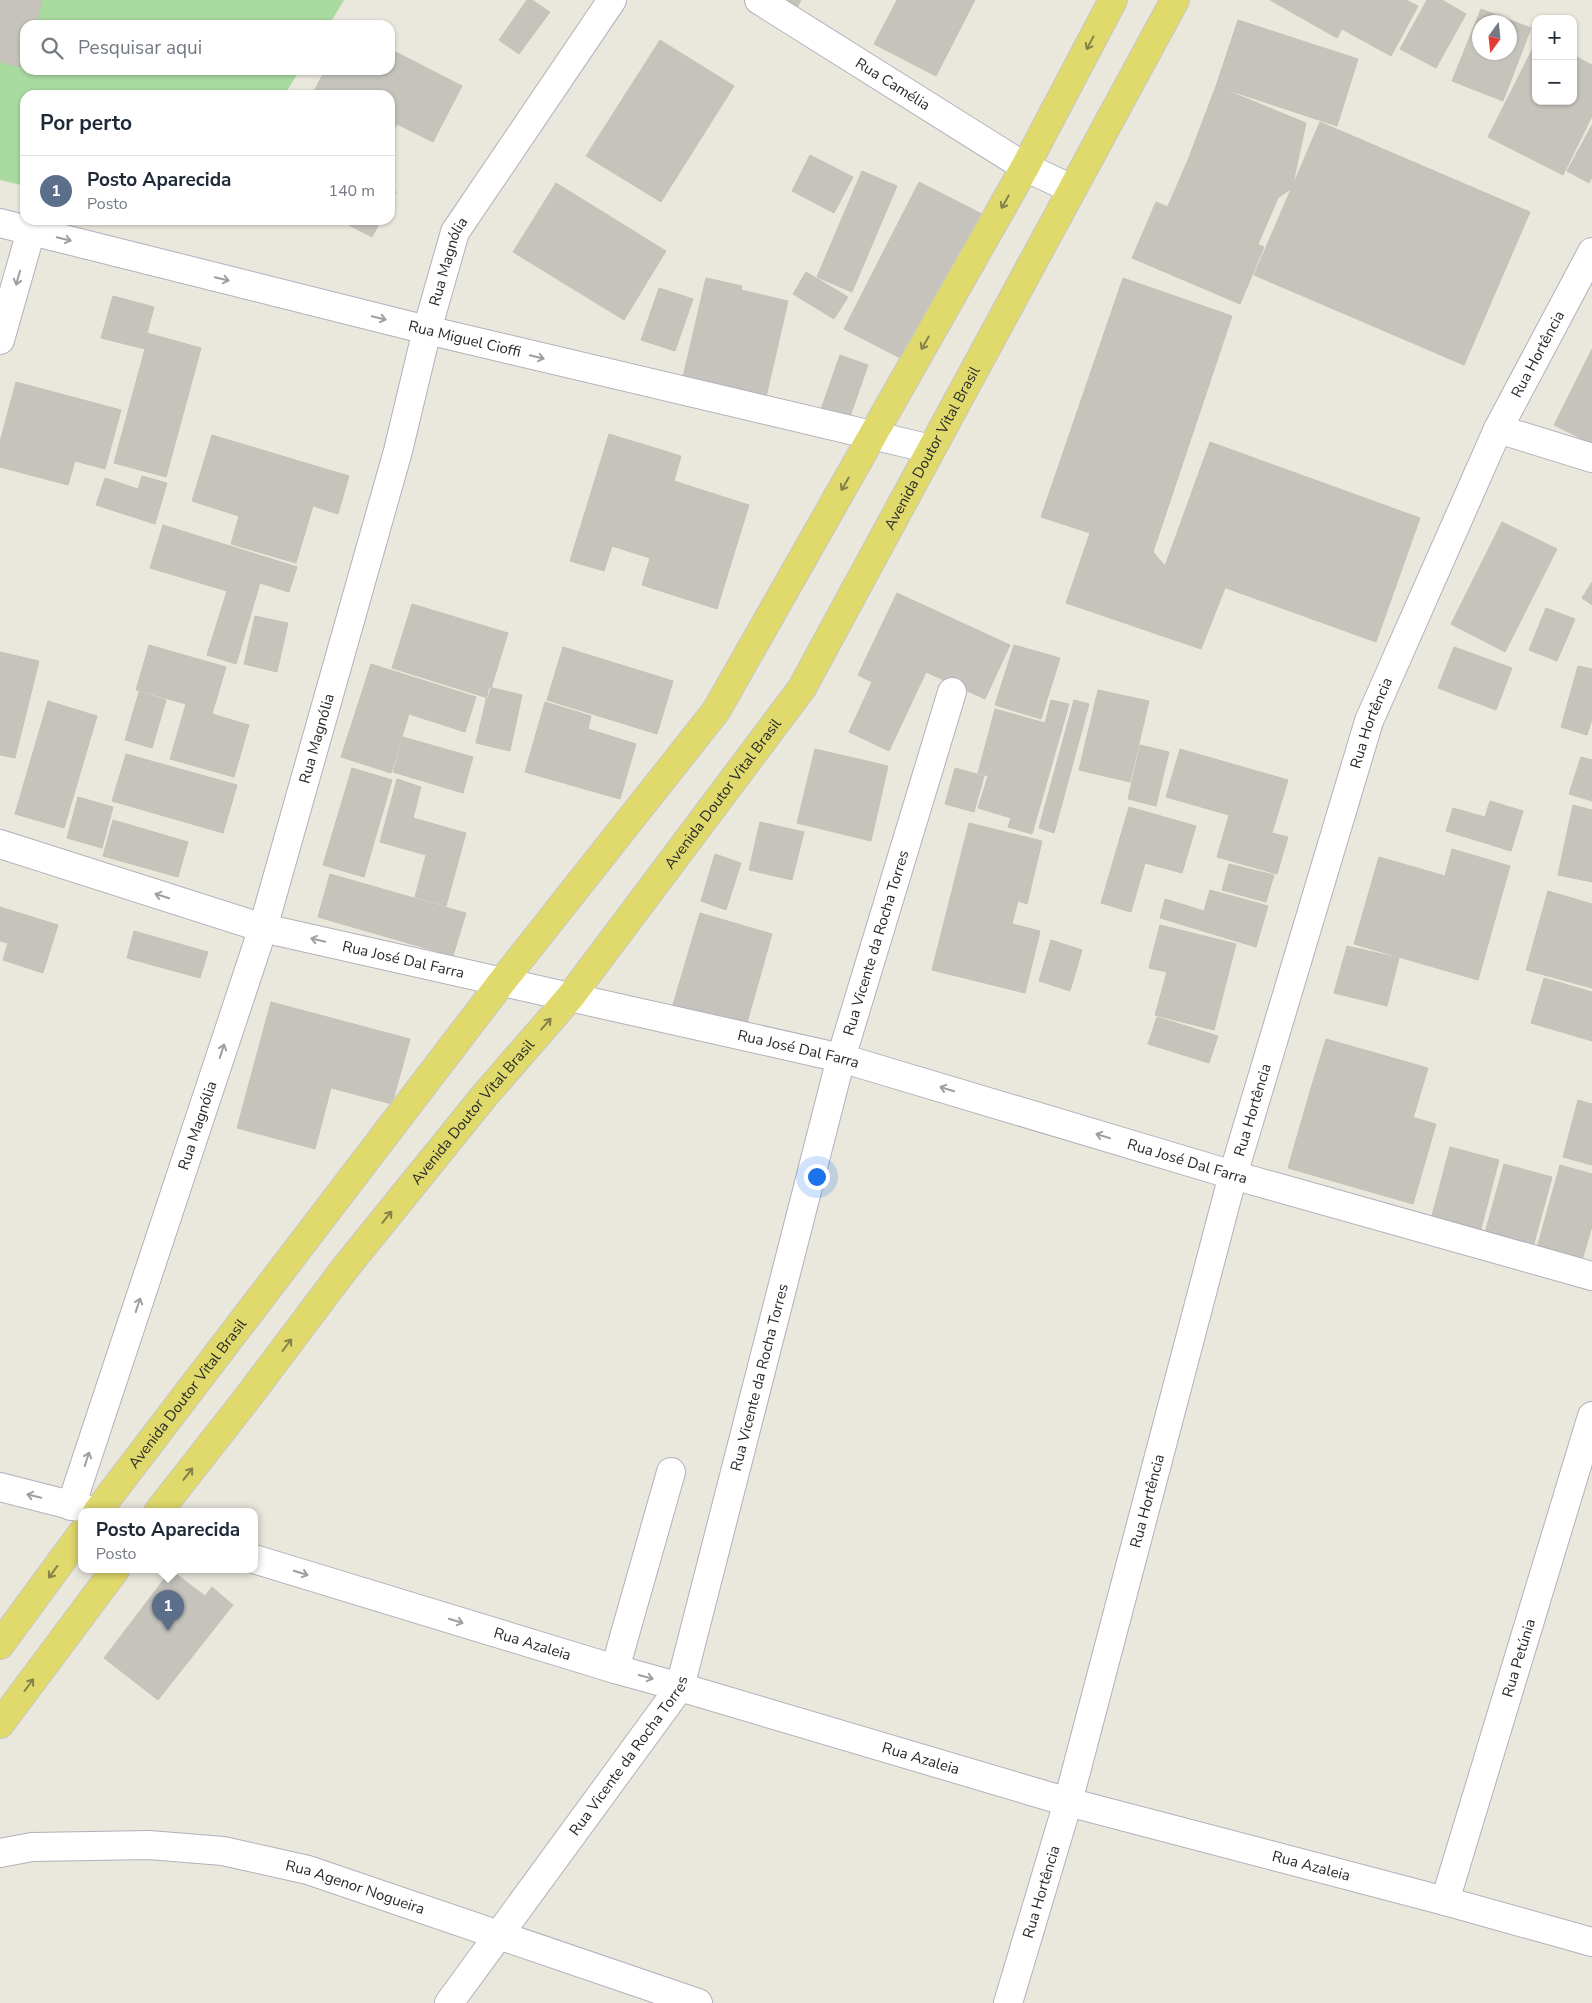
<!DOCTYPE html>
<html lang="pt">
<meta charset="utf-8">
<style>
:root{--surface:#fff;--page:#f6f6f7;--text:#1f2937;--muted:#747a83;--line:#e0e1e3;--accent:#5051e4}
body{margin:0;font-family:"Nunito Sans",sans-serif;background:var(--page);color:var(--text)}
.controls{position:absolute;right:15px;top:15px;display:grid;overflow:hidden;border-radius:10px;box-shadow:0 1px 4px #0004}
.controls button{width:45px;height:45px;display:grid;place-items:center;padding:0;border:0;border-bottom:1px solid var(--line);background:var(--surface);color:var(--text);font:25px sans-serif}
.compass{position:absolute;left:1472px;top:15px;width:45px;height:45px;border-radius:50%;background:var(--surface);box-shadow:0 1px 4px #0004;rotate:195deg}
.you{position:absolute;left:816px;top:1176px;width:18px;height:18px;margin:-12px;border:4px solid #fff;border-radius:50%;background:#1a73e8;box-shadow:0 0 0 8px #1a73e833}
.badge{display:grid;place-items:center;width:32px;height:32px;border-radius:50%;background:var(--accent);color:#fff;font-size:16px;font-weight:700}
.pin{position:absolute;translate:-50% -41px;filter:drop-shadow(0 1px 2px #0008)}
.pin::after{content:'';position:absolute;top:26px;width:18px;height:15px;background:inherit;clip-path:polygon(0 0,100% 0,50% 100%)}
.popup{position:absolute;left:78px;top:1508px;width:180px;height:65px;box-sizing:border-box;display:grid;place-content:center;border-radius:10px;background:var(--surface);filter:drop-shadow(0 1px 4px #0005);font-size:16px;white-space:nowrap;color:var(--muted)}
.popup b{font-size:19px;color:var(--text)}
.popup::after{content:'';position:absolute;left:50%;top:100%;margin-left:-10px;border:10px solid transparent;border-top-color:var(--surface)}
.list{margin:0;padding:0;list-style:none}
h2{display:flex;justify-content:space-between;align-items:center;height:65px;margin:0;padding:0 20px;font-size:21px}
h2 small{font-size:16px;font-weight:400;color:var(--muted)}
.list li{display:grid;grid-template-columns:32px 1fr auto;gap:15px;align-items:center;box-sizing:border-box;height:70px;padding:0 20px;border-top:1px solid var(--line)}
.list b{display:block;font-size:19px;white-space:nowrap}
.list p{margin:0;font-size:16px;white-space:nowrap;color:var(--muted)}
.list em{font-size:16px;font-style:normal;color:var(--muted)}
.icon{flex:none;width:28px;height:28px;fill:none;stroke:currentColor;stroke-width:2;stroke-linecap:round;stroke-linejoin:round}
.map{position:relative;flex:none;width:1592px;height:2003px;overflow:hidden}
.search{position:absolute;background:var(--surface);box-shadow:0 1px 4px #0004;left:20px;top:20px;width:375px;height:55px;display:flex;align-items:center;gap:12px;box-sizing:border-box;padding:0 18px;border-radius:15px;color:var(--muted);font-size:19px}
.panel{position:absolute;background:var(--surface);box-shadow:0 1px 4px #0004;left:20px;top:90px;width:375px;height:135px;border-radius:15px}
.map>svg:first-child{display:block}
.green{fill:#a9daa0}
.building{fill:#c5c3bc;stroke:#c5c2b7;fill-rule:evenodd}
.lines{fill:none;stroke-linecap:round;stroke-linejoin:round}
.minor-casing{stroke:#b0b1bb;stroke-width:30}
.major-casing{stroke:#c7c7c7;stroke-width:30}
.minor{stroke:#fff;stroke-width:28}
.major{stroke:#e0d96c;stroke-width:28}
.oneway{stroke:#84814a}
.oneway2{stroke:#9f9f9f}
.labels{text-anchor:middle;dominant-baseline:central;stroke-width:4.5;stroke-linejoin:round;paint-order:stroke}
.street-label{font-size:15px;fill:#292929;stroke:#fff}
</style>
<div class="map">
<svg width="1592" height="2003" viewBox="0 0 1592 2003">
<rect width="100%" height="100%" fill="#eae7dd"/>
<!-- green -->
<path class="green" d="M 0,0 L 344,0 L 329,25 L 25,25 L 25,70 L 300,70 L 284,95 L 25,95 L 25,186 L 0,180 Z"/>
<!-- building -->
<path class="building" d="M 0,0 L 42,0 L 36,25 L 25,25 L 25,68 L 0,62 Z
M 527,0 L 532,0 L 550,12 L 519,54 L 499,40 Z
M 782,0 L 801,0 L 797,8 Z
M 897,0 L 975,0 L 936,76 L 874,44 Z
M 1270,0 L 1406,0 L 1418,6 L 1391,56 L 1342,29 L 1337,38 Z
M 1427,0 L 1442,0 L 1466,14 L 1436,68 L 1400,49 Z
M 1481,9 L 1531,28 L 1503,101 L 1452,81 ZM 1480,22 L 1510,22 L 1510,52 L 1480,52 Z
M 1238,20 L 1358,59 L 1337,126 L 1216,86 Z
M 660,40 L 734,86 L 661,202 L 586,156 Z
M 1536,42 L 1536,101 L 1573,101 L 1573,55 L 1592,65 L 1592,116 L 1563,175 L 1488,137 Z
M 390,49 L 462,86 L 433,142 L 397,124 L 390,137 L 390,95 L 312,95 L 325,70 L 390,70 Z
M 1216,86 L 1306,123 L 1292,188 L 1278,198 L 1188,160 Z
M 1320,122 L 1530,212 L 1464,365 L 1254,275 Z
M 1592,125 L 1592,177 L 1589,183 L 1567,171 Z
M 810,155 L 853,177 L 834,213 L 792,191 Z
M 1188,160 L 1278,198 L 1258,244 L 1168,206 Z
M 862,171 L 897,186 L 852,292 L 817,277 Z
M 919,182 L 982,214 L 908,362 L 844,329 Z
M 556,183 L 666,251 L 624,320 L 513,252 Z
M 390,189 L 396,192 L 390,203 Z
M 1156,202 L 1264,247 L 1240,304 L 1132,258 Z
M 339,220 L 381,220 L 372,237 Z
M 806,272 L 848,297 L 834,319 L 793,294 Z
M 706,278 L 742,286 L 741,290 L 788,301 L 766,397 L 683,377 Z
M 1123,278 L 1232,316 L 1153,552 L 1165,566 L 1225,588 L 1201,649 L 1066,603 L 1090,533 L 1041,517 Z
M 659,288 L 693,299 L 675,351 L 641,340 Z
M 113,296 L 154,307 L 147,333 L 201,348 L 166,477 L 114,463 L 145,349 L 101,338 Z
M 1592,349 L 1592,444 L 1554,425 Z
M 840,355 L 868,365 L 846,428 L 818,418 Z
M 16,382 L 121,410 L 105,469 L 75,461 L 68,485 L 0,467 L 0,442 Z
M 609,434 L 681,456 L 674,481 L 749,505 L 717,609 L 642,585 L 650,558 L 612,546 L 604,571 L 570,561 Z
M 212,435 L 349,476 L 338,514 L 313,506 L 296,563 L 231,544 L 239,516 L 192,501 Z
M 1210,442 L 1420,518 L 1376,642 L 1165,566 Z
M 142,476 L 167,483 L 155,524 L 96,505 L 105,478 L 138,489 Z
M 1502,522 L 1557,549 L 1505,652 L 1451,624 Z
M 163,525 L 297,567 L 289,592 L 260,583 L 236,664 L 207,655 L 227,591 L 150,568 Z
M 1592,582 L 1592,605 L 1582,598 Z
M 897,593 L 1010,645 L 985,699 L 926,672 L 889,751 L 849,732 L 872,682 L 858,675 Z
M 412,604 L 508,633 L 488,698 L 392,668 Z
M 1546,608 L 1575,619 L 1557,661 L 1529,650 Z
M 255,616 L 288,623 L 277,672 L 244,664 Z
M 149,645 L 226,667 L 212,714 L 249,725 L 234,777 L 170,759 L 186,704 L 136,690 Z
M 1014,645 L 1060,658 L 1041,719 L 995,705 Z
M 563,647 L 673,681 L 657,734 L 547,700 Z
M 1454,647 L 1512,668 L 1496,710 L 1438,688 Z
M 0,652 L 39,661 L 15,758 L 0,755 Z
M 371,664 L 476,697 L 465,732 L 409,714 L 391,773 L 341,757 Z
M 1578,666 L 1592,669 L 1592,719 L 1587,735 L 1561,727 Z
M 489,687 L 522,695 L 510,751 L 476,743 Z
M 1098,690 L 1149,701 L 1130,782 L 1079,770 Z
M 139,692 L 166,700 L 152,748 L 125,740 Z
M 1051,700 L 1069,704 L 1032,834 L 1008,827 L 1011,818 L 978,808 L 988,776 L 978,773 L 995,709 L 1045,723 Z
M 1074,700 L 1089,704 L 1054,833 L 1039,828 Z
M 48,701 L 97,716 L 64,828 L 15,814 Z
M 545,702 L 591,716 L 588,729 L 636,744 L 620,799 L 525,772 Z
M 403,737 L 473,757 L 463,793 L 393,772 Z
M 1140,745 L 1169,752 L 1156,806 L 1128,799 Z
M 815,749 L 888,766 L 871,841 L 797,823 Z
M 1180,749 L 1288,780 L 1272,833 L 1288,837 L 1277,874 L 1217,857 L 1229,815 L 1166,797 Z
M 126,754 L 237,785 L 223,833 L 112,801 Z
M 1581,757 L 1592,760 L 1592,801 L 1569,794 Z
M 352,768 L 392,780 L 364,877 L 323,865 Z
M 955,768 L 984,776 L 974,812 L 945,804 Z
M 397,779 L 421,787 L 413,818 L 466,833 L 446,906 L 415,897 L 426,855 L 380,842 Z
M 78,797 L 113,807 L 102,848 L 67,838 Z
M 1490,801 L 1523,811 L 1511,851 L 1446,831 L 1453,808 L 1485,817 Z
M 1573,805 L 1592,810 L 1592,882 L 1558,875 Z
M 1129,807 L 1196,826 L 1182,873 L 1145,863 L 1131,912 L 1101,903 Z
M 113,820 L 188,842 L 178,877 L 103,856 Z
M 760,822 L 804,832 L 792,880 L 749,870 Z
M 969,823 L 1042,841 L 1027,904 L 1018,901 L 1012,924 L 1040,931 L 1025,993 L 932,970 Z
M 1452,849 L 1510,866 L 1478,980 L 1354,944 L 1379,857 L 1445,876 Z
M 715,854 L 741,863 L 726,910 L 701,901 Z
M 1229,864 L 1274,875 L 1266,902 L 1222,890 Z
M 330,874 L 466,913 L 453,956 L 318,917 Z
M 1210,890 L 1268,906 L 1256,947 L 1160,918 L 1165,899 L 1204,911 Z
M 1548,891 L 1592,904 L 1592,988 L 1526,970 Z
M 0,907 L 58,925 L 43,973 L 3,960 L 8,943 L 0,941 Z
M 700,913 L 772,934 L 745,1030 L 672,1008 Z
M 1160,925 L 1236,944 L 1214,1030 L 1155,1015 L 1167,972 L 1149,968 Z
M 134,931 L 208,952 L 200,978 L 127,958 Z
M 1051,940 L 1082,950 L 1070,991 L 1039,981 Z
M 1347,946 L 1399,958 L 1387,1006 L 1334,993 Z
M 1544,978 L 1592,992 L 1592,1041 L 1531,1023 Z
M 271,1002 L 410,1039 L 392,1104 L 331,1088 L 315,1149 L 237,1128 Z
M 1157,1017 L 1218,1036 L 1209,1063 L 1148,1044 Z
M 1326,1039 L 1428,1068 L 1413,1118 L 1311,1088 Z
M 1311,1088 L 1436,1124 L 1413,1204 L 1288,1168 Z
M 1578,1100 L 1592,1104 L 1592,1165 L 1563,1157 Z
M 1450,1147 L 1499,1160 L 1478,1240 L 1429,1227 Z
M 1504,1164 L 1552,1177 L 1530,1258 L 1482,1244 Z
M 1560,1165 L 1592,1174 L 1592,1226 L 1579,1271 L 1534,1259 Z
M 171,1570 L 205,1596 L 212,1587 L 233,1605 L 158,1700 L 104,1658 Z"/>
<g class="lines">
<defs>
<g id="minor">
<path id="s1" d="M 759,0 L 1025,167 L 1072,189"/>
<path id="s2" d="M 0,223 L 427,330 L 931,449"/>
<path d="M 0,340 L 31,231"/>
<path d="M 1498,429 L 1592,458"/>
<path id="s3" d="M 0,844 L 263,928 L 841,1058 L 1233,1175 L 1592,1276"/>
<path d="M 0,1487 L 90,1510"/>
<path id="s4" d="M 71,1506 L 263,928 L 398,451 L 427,330 L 455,232 L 612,0"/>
<path id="s5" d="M 254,1559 L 615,1669 L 680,1687 L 1068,1802 L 1445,1901 L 1592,1942"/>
<path d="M 615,1669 L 671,1472"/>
<path id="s6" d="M 0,1853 L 32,1847 L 149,1845 L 223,1851 L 308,1870 L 698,2003"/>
<path id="s7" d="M 1445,1901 L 1592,1416"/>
<path id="s8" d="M 449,2003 L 680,1687 L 841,1058 L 952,692"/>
<path id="s9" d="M 1008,2003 L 1068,1802 L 1233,1175 L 1369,721 L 1498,429 L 1592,252"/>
</g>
<g id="major">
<path id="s10" d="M 97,1512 L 501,983 L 716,711 L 1025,167 L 1113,0"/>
<path id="s11" d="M 158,1512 L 245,1401 L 346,1267 L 485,1095 L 571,996 L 802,688 L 1175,0"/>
<path d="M 0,1645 L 82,1533"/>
<path d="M 0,1724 L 115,1570"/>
</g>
</defs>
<!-- minor casing -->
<use href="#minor" class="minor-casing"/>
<!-- major casing -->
<use href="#major" class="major-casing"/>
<!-- minor -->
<use href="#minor" class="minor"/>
<!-- major -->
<use href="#major" class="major"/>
</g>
<!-- one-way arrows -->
<defs><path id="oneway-shaft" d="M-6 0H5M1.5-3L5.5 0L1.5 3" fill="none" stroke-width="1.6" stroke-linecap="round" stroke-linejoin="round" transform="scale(1.25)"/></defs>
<g class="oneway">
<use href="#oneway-shaft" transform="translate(1090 43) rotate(118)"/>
<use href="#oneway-shaft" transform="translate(1005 202) rotate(120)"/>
<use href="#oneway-shaft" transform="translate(925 343) rotate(120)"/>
<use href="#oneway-shaft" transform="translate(845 484) rotate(120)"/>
<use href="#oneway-shaft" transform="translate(546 1024) rotate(-49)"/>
<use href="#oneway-shaft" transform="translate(387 1217) rotate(-51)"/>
<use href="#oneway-shaft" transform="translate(287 1345) rotate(-53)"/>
<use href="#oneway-shaft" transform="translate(188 1474) rotate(-52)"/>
<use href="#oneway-shaft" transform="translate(53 1572) rotate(126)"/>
<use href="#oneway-shaft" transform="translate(29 1685) rotate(-53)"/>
</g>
<g class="oneway2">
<use href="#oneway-shaft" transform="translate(64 239) rotate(14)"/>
<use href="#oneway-shaft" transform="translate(18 278) rotate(106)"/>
<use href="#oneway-shaft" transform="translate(222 279) rotate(14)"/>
<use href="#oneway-shaft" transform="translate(379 318) rotate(14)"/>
<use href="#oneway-shaft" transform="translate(537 357) rotate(14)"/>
<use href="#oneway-shaft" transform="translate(162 896) rotate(-162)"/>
<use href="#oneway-shaft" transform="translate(318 940) rotate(-167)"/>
<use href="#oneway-shaft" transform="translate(222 1051) rotate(-72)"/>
<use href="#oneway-shaft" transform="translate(947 1089) rotate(-163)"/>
<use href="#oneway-shaft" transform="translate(1103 1136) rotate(-163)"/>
<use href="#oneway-shaft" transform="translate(138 1305) rotate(-72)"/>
<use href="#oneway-shaft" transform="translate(87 1459) rotate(-72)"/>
<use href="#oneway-shaft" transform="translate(34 1496) rotate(-166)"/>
<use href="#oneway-shaft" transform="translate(301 1573) rotate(17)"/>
<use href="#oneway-shaft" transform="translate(456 1621) rotate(17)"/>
<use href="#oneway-shaft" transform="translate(646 1677) rotate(15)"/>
</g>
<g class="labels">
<!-- street labels -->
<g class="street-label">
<text stroke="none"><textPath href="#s1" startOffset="158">Rua Camélia</textPath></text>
<text stroke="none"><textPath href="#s4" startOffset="1301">Rua Magnólia</textPath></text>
<text stroke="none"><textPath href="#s2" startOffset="479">Rua Miguel Cioffi</textPath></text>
<text stroke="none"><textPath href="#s9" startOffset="1736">Rua Hortência</textPath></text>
<text stroke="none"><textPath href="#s11" startOffset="1319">Avenida Doutor Vital Brasil</textPath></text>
<text stroke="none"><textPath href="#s9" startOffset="1331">Rua Hortência</textPath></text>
<text stroke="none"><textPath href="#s4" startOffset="806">Rua Magnólia</textPath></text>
<text stroke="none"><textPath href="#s11" startOffset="914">Avenida Doutor Vital Brasil</textPath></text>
<text stroke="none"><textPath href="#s8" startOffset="1161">Rua Vicente da Rocha Torres</textPath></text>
<text stroke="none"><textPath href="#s3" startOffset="420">Rua José Dal Farra</textPath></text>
<text stroke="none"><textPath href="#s3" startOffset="825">Rua José Dal Farra</textPath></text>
<text stroke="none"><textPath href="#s9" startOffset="926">Rua Hortência</textPath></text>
<text stroke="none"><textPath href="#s11" startOffset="509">Avenida Doutor Vital Brasil</textPath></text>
<text stroke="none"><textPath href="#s4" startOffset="401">Rua Magnólia</textPath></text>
<text stroke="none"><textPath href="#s3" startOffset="1230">Rua José Dal Farra</textPath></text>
<text stroke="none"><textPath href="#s8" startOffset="711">Rua Vicente da Rocha Torres</textPath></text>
<text stroke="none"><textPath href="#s10" startOffset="149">Avenida Doutor Vital Brasil</textPath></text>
<text stroke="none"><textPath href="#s9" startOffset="521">Rua Hortência</textPath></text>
<text stroke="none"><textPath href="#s5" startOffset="291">Rua Azaleia</textPath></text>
<text stroke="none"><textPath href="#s7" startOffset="254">Rua Petúnia</textPath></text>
<text stroke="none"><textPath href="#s8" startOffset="306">Rua Vicente da Rocha Torres</textPath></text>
<text stroke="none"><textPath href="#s5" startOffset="696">Rua Azaleia</textPath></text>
<text stroke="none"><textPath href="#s5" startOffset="1101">Rua Azaleia</textPath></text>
<text stroke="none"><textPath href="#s6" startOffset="361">Rua Agenor Nogueira</textPath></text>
<text stroke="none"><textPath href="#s9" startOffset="116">Rua Hortência</textPath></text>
</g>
</g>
</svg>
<div class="controls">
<button>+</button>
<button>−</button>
</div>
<svg class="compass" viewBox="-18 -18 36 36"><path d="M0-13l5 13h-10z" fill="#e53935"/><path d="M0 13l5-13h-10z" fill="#747a83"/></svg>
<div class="you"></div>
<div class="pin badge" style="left:168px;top:1631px;background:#5c6f8a">1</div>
<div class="popup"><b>Posto Aparecida</b>Posto</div>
<div class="search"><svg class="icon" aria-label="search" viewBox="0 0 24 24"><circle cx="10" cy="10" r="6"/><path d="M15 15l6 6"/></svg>Pesquisar aqui</div>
<section class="panel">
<h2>Por perto<small></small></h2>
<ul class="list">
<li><span class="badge" style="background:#5c6f8a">1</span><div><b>Posto Aparecida</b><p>Posto</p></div><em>140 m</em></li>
</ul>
</section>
</div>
